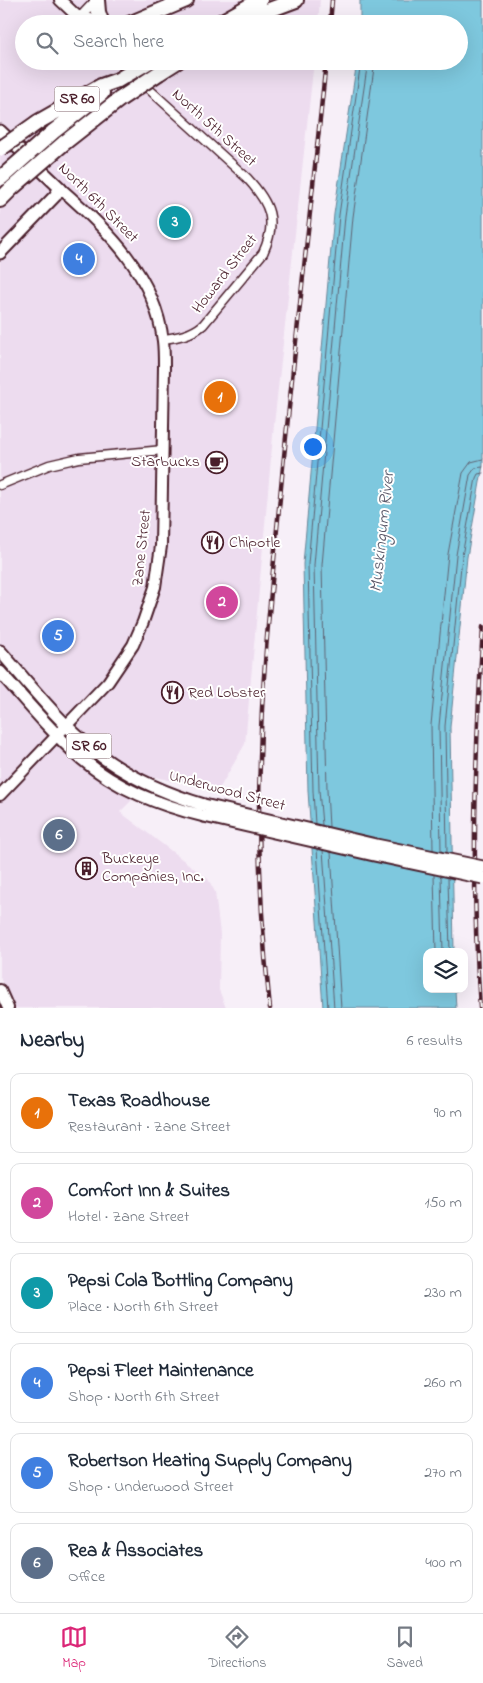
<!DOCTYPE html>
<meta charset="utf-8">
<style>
:root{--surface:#fff;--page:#f6f6f7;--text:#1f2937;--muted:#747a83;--line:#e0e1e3;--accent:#db2777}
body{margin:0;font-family:"Indie Flower",sans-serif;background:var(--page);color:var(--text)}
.controls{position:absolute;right:15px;bottom:15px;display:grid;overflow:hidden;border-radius:10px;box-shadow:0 5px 20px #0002}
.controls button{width:45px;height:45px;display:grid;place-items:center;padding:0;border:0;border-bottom:1px solid var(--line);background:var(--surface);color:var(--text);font:25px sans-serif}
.you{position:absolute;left:312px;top:446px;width:18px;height:18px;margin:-12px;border:4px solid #fff;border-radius:50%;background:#1a73e8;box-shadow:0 0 0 8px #1a73e833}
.badge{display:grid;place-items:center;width:32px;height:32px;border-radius:50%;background:var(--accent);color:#fff;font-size:16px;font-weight:700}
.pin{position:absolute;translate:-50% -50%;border:2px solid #fff;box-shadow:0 1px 5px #0006}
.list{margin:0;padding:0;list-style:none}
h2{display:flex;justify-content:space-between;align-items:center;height:65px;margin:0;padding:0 20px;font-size:21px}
h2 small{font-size:16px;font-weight:400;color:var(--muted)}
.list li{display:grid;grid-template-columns:32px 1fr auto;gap:15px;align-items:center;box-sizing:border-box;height:80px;margin:0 10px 10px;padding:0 10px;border:1px solid var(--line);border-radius:10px}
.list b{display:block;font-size:19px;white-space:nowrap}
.list p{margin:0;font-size:16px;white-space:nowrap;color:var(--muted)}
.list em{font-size:16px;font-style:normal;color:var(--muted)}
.icon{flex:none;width:28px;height:28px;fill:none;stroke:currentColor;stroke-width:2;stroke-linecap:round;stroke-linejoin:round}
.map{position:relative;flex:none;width:483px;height:1008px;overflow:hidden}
.search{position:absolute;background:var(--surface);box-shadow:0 5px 20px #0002;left:15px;right:15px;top:15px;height:55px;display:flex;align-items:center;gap:12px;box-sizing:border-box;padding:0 18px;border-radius:28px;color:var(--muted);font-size:19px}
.sheet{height:605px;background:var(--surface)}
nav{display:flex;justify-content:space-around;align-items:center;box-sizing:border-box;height:70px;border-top:1px solid var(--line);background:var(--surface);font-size:14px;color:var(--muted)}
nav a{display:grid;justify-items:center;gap:2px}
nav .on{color:var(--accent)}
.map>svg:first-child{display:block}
.built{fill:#eddcef}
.water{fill:#7ec8de;stroke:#698496}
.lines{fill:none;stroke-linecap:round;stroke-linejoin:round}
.shore{stroke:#5f6373;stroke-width:1}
.minor-casing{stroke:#4a1f2b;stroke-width:11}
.secondary-casing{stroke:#4a1f2b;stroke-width:14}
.primary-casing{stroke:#4a1f2b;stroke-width:15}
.motorway-casing{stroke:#4a1f2b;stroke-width:18}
.minor{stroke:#fff;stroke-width:8}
.secondary{stroke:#fff;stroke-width:10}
.primary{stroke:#fff;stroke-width:11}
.motorway{stroke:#fff;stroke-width:14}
.rail-casing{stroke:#4a1f2b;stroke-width:4.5}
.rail{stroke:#fff;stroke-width:2.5;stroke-dasharray:8;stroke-linecap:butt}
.primary-bridge-casing{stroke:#4a1f2b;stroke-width:15;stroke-linecap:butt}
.motorway-bridge-casing{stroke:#4a1f2b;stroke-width:18;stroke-linecap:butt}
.primary-bridge{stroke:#fff;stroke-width:11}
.motorway-bridge{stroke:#fff;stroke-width:14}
.labels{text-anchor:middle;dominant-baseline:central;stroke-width:4;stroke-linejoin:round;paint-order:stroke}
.shield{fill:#fff;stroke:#80626b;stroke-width:1}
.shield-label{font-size:15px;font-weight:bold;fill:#4a1f2b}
.street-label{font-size:16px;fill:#4a1f2b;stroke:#fff}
.poi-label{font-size:16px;fill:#4a1f2b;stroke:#fff;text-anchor:start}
.water-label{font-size:18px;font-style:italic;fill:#5c5a6a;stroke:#fff}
</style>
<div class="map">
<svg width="483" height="1008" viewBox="0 0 483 1008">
<rect width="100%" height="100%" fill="#f7eff8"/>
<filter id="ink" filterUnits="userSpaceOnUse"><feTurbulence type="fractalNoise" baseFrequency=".02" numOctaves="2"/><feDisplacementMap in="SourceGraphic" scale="10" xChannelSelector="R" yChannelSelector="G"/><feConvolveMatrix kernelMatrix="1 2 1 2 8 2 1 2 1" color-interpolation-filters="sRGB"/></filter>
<g filter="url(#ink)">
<!-- built -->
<path class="built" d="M 0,0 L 320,0 L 318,24 L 24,24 L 24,61 L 314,61 L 274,425 L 245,744 L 218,791 L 155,777 L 120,812 L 208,879 L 215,892 L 220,934 L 219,990 L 226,1008 L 12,1008 L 0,977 Z"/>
<!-- water -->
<path class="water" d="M 360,0 L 483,0 L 483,465 L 467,557 L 450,727 L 454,952 L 427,952 L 427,989 L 455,989 L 456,1008 L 323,1008 L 308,791 L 303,564 L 334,214 L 357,61 L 459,61 L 459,24 L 360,24 Z"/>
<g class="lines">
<!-- shore -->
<path class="shore" d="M 315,824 L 313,791 L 308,564 L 339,215 L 361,61
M 322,825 L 319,790 L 314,565 L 345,216 L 368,61
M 329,827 L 327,790 L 322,565 L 353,217 L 375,61
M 317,849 L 328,1008
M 323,850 L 334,1008
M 433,850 L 431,725 L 448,554 L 463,473 L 471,462 L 483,459
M 441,851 L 439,726 L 456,555 L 470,475 L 475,468 L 483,467
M 331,852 L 341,1008
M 447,853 L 445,726 L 462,556 L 476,478 L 478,474 L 483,473
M 434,875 L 436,952
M 441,876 L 443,952
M 448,878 L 450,952"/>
<defs>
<path id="minor" d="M 79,18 L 96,0
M 118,61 L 247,178 C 270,203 278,221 263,253 L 203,325 C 191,335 178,337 163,339
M 0,485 L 49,465 L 79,458 L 163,450"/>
<path id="secondary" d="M 60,0 L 79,18
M 0,795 L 108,682 L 133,645 L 143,622 L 155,587 L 161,546 L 164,367 C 164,359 164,349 163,341 C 155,275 107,229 60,188
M 0,990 L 8,1008"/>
<path id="primary" d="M 0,131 L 60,188 L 55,196 L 0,253
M 0,651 C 29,684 58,721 92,749 C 125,776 164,793 204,805
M 0,672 C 26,701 52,733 81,758 C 117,789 159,805 204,816"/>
<path id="motorway" d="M 97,0 L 98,12 L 102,24
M 79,18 L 102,24
M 129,24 L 186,0
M 217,24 L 260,0
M 242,24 L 264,12 L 296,0
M 159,73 L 178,61
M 38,122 L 101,86 L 118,80
M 53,132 L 102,93
M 64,143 L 120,99
M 0,200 L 12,188"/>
</defs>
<!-- minor casing -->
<use href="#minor" class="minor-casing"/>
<!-- secondary casing -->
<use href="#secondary" class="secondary-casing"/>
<!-- primary casing -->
<use href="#primary" class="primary-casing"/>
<!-- motorway casing -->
<use href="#motorway" class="motorway-casing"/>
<!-- minor -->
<use href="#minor" class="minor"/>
<!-- secondary -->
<use href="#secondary" class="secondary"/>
<!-- primary -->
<use href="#primary" class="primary"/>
<!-- motorway -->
<use href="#motorway" class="motorway"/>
<defs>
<path id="rail" d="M 330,24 L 332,0
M 270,1008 C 261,926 257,843 260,760 C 262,676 271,592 279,508 C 293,359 311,210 326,61
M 480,1008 C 471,881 475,754 483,627"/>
</defs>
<!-- rail casing -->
<use href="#rail" class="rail-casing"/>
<!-- rail -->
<use href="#rail" class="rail"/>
<defs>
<path id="primary-bridge" d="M 204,805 L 376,845 L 483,867
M 204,816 L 374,855 L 483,878"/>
<path id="motorway-bridge" d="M 118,80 L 150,61
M 120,99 L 159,73
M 0,149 L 38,122
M 1,178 L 53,132
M 12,188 L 64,143"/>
</defs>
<!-- primary-bridge casing -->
<use href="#primary-bridge" class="primary-bridge-casing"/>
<!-- motorway-bridge casing -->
<use href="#motorway-bridge" class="motorway-bridge-casing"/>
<!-- primary-bridge -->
<use href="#primary-bridge" class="primary-bridge"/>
<!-- motorway-bridge -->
<use href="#motorway-bridge" class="motorway-bridge"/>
</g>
</g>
<!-- icons -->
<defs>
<symbol id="cafe-ring" viewBox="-11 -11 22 22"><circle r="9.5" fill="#fff" stroke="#4a1f2b" stroke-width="1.5"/><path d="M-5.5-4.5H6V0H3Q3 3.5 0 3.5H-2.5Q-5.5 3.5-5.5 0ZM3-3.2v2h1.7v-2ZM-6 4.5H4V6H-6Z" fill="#4a1f2b"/></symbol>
<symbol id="restaurant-ring" viewBox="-11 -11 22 22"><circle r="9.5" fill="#fff" stroke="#4a1f2b" stroke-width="1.5"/><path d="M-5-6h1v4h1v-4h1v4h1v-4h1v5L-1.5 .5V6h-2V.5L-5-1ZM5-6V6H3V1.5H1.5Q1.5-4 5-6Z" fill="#4a1f2b"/></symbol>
<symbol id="building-ring" viewBox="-11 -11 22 22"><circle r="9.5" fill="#fff" stroke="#4a1f2b" stroke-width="1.5"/><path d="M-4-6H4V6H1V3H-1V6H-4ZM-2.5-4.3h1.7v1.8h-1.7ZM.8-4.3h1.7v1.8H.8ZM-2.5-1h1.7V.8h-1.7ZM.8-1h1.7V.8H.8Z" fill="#4a1f2b"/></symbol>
</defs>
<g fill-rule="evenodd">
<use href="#cafe-ring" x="204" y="450" width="25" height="25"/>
<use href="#restaurant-ring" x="200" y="530" width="25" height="25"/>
<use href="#restaurant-ring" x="160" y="680" width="25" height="25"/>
<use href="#building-ring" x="74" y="856" width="25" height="25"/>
</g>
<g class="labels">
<!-- shield labels -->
<g class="shield">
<rect x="54.5" y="86.5" width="45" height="25" rx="4"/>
<rect x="66.5" y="733.5" width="45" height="25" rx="4"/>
</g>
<g class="shield-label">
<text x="77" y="99">SR 60</text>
<text x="89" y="746">SR 60</text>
</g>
<!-- street labels -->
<g class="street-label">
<text transform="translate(214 128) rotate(42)">North 5th Street</text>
<text transform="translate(98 203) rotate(45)">North 6th Street</text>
<text transform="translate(225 274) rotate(-52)">Howard Street</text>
<text transform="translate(142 548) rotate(-84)">Zane Street</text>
<text transform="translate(227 791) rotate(15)">Underwood Street</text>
</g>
<!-- poi labels -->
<g class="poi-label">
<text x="200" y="462" text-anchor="end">Starbucks</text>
<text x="229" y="543">Chipotle</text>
<text x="188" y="693">Red Lobster</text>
<text x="102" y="859">Buckeye<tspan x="102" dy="18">Companies, Inc.</tspan></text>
</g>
<!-- water labels -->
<g class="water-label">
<text transform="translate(383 532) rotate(-84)">Muskingum River</text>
</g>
</g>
</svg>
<div class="controls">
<button><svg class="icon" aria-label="layers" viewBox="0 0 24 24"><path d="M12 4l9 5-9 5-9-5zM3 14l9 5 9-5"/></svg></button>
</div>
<div class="you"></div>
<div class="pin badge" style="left:220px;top:397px;background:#e8710a">1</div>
<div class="pin badge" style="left:222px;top:602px;background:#d1479c">2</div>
<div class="pin badge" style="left:175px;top:222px;background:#0f9aa8">3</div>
<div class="pin badge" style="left:79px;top:259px;background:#3f7fe0">4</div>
<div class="pin badge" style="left:58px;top:636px;background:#3f7fe0">5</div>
<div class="pin badge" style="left:59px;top:835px;background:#5c6f8a">6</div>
<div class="search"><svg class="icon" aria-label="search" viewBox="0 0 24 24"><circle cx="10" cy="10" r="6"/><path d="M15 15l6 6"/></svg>Search here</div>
</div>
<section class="sheet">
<h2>Nearby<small>6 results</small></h2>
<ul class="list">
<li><span class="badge" style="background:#e8710a">1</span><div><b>Texas Roadhouse</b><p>Restaurant · Zane Street</p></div><em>90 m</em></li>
<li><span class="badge" style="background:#d1479c">2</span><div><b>Comfort Inn &amp; Suites</b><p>Hotel · Zane Street</p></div><em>150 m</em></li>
<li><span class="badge" style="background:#0f9aa8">3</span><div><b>Pepsi Cola Bottling Company</b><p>Place · North 6th Street</p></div><em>230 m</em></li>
<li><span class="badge" style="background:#3f7fe0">4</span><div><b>Pepsi Fleet Maintenance</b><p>Shop · North 6th Street</p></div><em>260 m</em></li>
<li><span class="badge" style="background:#3f7fe0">5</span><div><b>Robertson Heating Supply Company</b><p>Shop · Underwood Street</p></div><em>270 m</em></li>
<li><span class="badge" style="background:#5c6f8a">6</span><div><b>Rea &amp; Associates</b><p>Office</p></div><em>400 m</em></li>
</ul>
</section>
<nav>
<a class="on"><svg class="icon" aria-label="map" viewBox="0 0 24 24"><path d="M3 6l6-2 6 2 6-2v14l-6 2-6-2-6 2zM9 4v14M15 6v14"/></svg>Map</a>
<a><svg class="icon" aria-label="directions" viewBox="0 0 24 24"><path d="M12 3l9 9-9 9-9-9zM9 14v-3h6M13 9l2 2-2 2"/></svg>Directions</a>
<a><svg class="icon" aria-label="saved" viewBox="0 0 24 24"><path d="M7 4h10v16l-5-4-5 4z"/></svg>Saved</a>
</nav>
